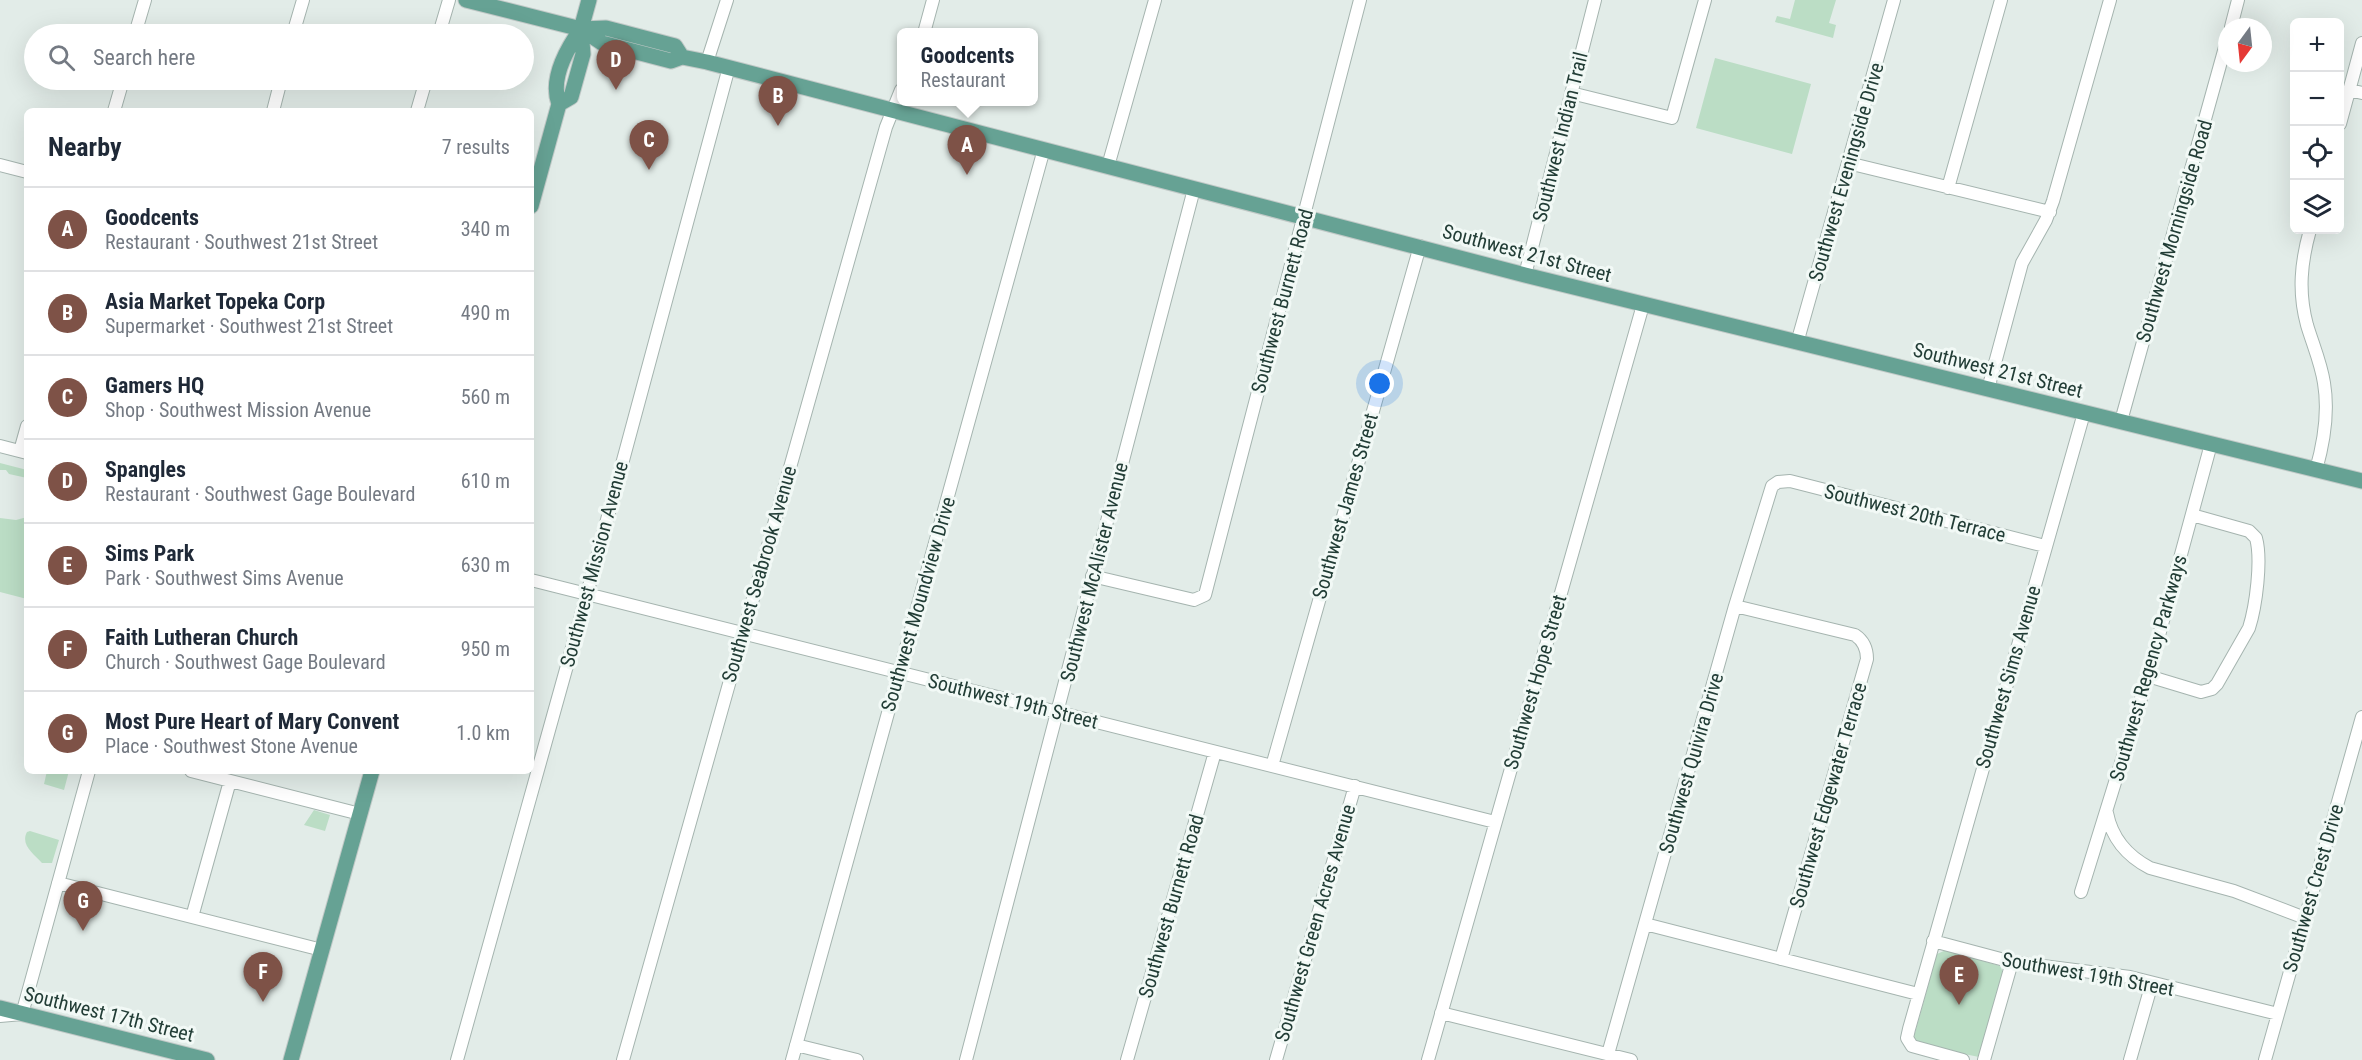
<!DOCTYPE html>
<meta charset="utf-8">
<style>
:root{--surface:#fff;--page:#f2f2f3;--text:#1f2937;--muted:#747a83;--line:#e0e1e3;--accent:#7e5247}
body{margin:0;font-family:"Roboto Condensed",sans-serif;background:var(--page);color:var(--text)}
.controls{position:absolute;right:18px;top:18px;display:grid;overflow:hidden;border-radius:9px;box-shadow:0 6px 24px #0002}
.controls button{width:54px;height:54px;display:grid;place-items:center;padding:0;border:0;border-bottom:2px solid var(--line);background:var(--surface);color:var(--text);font:30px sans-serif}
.compass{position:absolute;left:2218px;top:18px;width:54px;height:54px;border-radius:50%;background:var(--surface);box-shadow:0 6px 24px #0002;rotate:195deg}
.you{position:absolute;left:1380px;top:384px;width:21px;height:21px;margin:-15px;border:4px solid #fff;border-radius:50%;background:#1a73e8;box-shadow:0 0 0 9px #1a73e833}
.badge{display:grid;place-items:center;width:39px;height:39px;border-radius:50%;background:var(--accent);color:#fff;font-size:20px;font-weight:700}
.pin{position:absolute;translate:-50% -50px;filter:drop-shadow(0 2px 3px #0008)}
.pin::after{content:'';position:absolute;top:32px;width:21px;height:18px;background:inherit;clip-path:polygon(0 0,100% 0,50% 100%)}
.popup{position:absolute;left:897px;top:28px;width:141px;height:78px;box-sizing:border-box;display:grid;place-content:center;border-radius:9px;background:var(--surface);filter:drop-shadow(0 2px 4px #0005);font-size:20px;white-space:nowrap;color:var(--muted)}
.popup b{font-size:22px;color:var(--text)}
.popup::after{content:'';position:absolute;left:50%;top:100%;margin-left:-12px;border:12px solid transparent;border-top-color:var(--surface)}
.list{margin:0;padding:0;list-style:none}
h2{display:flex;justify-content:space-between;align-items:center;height:78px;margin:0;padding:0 24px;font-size:26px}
h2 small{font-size:20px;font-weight:400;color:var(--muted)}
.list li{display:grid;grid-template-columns:39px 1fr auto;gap:18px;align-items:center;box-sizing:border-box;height:84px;padding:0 24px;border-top:2px solid var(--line)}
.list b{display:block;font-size:22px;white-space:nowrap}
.list p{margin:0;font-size:20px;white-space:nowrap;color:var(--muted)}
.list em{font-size:20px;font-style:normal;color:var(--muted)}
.icon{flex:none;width:33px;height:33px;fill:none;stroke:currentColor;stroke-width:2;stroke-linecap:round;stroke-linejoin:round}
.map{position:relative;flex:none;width:2362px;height:1060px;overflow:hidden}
.search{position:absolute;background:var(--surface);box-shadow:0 6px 24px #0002;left:24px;top:24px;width:510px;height:66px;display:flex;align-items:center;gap:15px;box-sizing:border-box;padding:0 21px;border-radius:33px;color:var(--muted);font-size:22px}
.panel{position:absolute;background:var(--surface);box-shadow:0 6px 24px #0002;left:24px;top:108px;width:510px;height:666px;border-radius:9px}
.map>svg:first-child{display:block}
.green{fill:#bbddc5}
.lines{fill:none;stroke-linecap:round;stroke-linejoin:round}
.minor-casing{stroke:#a5b4af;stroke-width:14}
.major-casing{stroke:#c1c9c7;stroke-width:17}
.minor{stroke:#fff;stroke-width:12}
.major{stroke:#66a294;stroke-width:15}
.labels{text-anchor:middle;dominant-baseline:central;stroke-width:6;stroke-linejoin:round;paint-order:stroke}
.street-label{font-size:20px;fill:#223d36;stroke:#f2f9f6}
</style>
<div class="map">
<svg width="2362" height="1060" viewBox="0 0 2362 1060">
<rect width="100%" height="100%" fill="#e2ece8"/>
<!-- green -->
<path class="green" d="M 1795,0 L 1836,0 L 1829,23 L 1836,25 L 1833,38 L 1775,22 L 1777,16 L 1790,19 Z
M 1715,58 L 1811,84 L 1792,154 L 1696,128 Z
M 0,463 L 27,470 L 27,478 L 9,474 L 6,470 L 0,470 Z
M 27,517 L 27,599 L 0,592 L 0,518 L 16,520 Z
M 47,771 L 69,771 L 64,790 L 44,784 Z
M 314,810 L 330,815 L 325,831 L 304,825 Z
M 30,831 L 59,840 L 52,863 L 42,863 C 34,854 20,845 27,832 Z
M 1946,950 L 2000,966 L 2004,974 L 1979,1057 L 1916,1044 L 1913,1040 L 1937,954 Z"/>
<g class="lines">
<defs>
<path id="minor" d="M 2231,27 L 2238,0
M 924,33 L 933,0
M 135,34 L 145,0
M 293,34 L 303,0
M 439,34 L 449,0
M 707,62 L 727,0
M 2349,90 L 2362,93
M 1571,93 L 1672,118 L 1705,0
M 114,111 L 123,80
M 273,111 L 281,80
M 417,111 L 426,80
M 2340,124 L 2362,43
M 1848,163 L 2050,212
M 0,165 L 27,172
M 1108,166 L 1155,0
M 1948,188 L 2001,0
M 2310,230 C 2301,262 2298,292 2307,325 C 2313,345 2321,363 2324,383 C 2329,413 2324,442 2316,470
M 1525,275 L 1595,0
M 1797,343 L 1894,0
M 1988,389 L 2022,263 L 2046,220 L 2053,201 L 2110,0
M 2121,421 L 2227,40
M 0,446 L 27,453
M 20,451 L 27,426
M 1092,576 L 1194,600 L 1205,595 L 1360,0
M 531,580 L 1495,822
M 1735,606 L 1855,635 C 1864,641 1867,649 1867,659 L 1781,959
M 2148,676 L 2201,692 L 2212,689 L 2217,684 L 2249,628 C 2256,606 2262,560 2256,538 L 2249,531 L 2192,515
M 1272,766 L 1420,246
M 191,771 L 360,814
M 2107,813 C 2112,839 2127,856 2150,868 L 2234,891 L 2305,918
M 58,883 L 322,950
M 2081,892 L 2148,676 L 2211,444
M 192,917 L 230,781
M 1645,924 L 1918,994
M 1933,941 L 2012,962 L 2130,977 L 2278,1014
M 1441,1013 L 1631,1060
M 0,1016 L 22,1014 L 89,771
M 796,1045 L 857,1060
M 1608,1054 L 1735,606 L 1772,486 L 1778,482 L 1790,481 L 2045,546
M 457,1060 L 587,594 L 729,67
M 623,1060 L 886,127 L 901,90
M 792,1060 L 1044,149
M 966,1060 L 1194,189
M 1127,1060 L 1215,752
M 1276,1060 L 1355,786
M 1428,1060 L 1643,305
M 1963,1060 L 1912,1046 L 1907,1038 L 1909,1029 L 2084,413
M 1984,1060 L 2012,962
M 2130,1060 L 2152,983
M 2265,1060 L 2362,717"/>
<path id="major" d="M 466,0 L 581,29 L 606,28 L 675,46 L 682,57
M 581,29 L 602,43 L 671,61 L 682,57 L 707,62 L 1525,275 L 2362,481
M 559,104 L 571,97 L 583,54 L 581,29 L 589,0
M 531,206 L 559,104 C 550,80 566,50 581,29
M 0,1008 L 207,1060
M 291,1060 L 372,771"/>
</defs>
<!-- minor casing -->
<use href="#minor" class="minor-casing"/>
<!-- major casing -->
<use href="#major" class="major-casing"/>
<!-- minor -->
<use href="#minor" class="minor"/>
<!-- major -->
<use href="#major" class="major"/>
</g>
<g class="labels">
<!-- street labels -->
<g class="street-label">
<text transform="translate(1560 137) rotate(-76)">Southwest Indian Trail</text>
<text transform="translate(1846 172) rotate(-74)">Southwest Eveningside Drive</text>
<text transform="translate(2174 231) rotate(-74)">Southwest Morningside Road</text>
<text transform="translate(1527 253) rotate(15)">Southwest 21st Street</text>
<text transform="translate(1282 301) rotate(-75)">Southwest Burnett Road</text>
<text transform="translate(1998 370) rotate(14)">Southwest 21st Street</text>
<text transform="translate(1345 506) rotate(-74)">Southwest James Street</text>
<text transform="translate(1915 513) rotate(14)">Southwest 20th Terrace</text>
<text transform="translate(594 564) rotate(-75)">Southwest Mission Avenue</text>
<text transform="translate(1094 572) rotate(-76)">Southwest McAlister Avenue</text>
<text transform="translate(759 574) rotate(-74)">Southwest Seabrook Avenue</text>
<text transform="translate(918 604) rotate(-74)">Southwest Moundview Drive</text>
<text transform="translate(2148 668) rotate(-74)">Southwest Regency Parkways</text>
<text transform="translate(2008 677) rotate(-74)">Southwest Sims Avenue</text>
<text transform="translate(1535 682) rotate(-74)">Southwest Hope Street</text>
<text transform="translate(1013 701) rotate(14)">Southwest 19th Street</text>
<text transform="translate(1691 763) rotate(-74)">Southwest Quivira Drive</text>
<text transform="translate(1828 795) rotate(-74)">Southwest Edgewater Terrace</text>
<text transform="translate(2313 888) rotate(-74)">Southwest Crest Drive</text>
<text transform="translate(1171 906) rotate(-74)">Southwest Burnett Road</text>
<text transform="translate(1315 923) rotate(-74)">Southwest Green Acres Avenue</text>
<text transform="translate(2088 974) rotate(10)">Southwest 19th Street</text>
<text transform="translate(109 1014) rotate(14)">Southwest 17th Street</text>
</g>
</g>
</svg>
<div class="controls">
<button>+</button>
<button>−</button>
<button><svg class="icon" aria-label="locate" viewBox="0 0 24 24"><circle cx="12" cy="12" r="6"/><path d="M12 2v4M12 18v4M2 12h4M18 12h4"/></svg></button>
<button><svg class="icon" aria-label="layers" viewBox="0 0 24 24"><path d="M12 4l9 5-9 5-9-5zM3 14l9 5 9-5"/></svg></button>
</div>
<svg class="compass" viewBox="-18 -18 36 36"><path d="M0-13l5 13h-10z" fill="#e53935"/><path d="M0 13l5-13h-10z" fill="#747a83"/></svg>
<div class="you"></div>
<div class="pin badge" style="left:967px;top:175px">A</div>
<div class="popup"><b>Goodcents</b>Restaurant</div>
<div class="pin badge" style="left:778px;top:126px">B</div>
<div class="pin badge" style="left:649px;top:170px">C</div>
<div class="pin badge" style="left:616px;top:90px">D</div>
<div class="pin badge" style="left:1959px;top:1005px">E</div>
<div class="pin badge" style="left:263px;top:1002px">F</div>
<div class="pin badge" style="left:83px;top:931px">G</div>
<div class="search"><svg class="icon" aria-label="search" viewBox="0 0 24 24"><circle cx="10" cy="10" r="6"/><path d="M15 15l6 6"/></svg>Search here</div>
<section class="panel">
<h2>Nearby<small>7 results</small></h2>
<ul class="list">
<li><span class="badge">A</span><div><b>Goodcents</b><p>Restaurant · Southwest 21st Street</p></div><em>340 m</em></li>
<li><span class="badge">B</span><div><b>Asia Market Topeka Corp</b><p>Supermarket · Southwest 21st Street</p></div><em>490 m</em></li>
<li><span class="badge">C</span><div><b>Gamers HQ</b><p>Shop · Southwest Mission Avenue</p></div><em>560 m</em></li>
<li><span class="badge">D</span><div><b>Spangles</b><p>Restaurant · Southwest Gage Boulevard</p></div><em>610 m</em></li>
<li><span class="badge">E</span><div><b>Sims Park</b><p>Park · Southwest Sims Avenue</p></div><em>630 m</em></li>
<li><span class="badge">F</span><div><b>Faith Lutheran Church</b><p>Church · Southwest Gage Boulevard</p></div><em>950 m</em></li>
<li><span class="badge">G</span><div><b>Most Pure Heart of Mary Convent</b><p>Place · Southwest Stone Avenue</p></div><em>1.0 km</em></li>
</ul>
</section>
</div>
